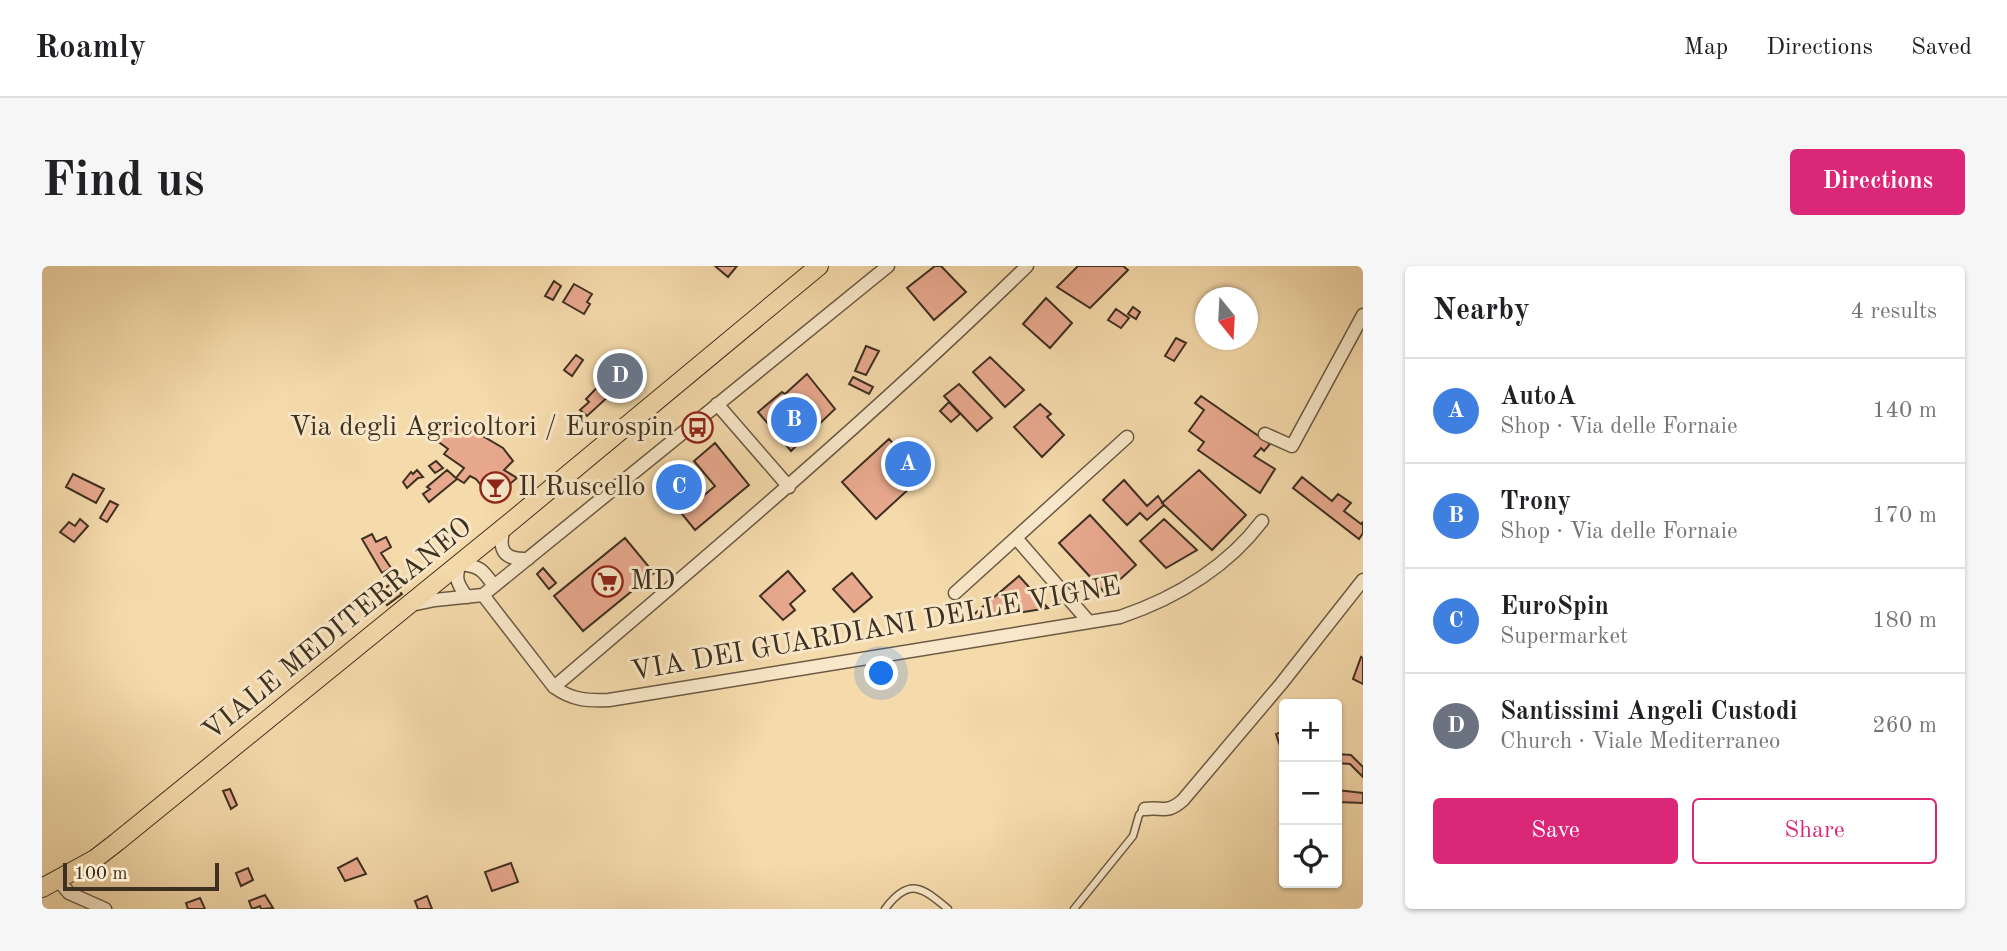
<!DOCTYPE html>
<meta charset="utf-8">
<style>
:root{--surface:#fff;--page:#f6f6f6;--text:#202124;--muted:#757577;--line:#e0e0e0;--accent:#db2777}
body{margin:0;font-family:"Old Standard TT",serif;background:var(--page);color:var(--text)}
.controls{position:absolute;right:21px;bottom:21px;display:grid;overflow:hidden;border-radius:7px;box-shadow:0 2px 5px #0004}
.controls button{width:63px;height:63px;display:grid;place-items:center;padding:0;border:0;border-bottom:2px solid var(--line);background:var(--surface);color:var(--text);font:35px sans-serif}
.compass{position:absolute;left:1153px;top:21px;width:63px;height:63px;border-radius:50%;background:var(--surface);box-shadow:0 2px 5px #0004;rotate:162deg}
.scale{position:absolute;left:21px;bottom:18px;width:156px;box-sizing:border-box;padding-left:7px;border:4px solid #3d3020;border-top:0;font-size:19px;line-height:24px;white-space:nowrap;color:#3d3020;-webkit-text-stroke:5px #f8e7c8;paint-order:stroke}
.you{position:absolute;left:840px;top:408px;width:24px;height:24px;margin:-18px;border:5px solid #fff;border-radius:50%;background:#1a73e8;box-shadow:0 0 0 10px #1a73e833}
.badge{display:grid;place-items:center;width:46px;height:46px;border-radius:50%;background:var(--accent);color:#fff;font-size:23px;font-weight:700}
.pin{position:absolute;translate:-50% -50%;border:4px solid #fff;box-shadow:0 2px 7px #0006}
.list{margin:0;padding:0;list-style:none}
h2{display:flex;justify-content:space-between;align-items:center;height:91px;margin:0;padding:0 28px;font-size:30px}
h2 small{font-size:23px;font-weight:400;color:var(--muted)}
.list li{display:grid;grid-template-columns:46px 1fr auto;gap:21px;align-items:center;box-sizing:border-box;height:105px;padding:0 28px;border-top:2px solid var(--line)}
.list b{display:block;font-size:26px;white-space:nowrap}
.list p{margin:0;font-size:23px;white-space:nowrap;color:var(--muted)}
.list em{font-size:23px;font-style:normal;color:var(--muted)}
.actions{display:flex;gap:14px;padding:21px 28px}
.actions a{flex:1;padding:16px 0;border:2px solid var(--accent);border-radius:7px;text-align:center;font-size:24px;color:var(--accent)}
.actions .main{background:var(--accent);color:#fff}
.icon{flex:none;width:38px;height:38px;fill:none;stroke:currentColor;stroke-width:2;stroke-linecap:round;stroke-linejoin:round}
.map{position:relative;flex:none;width:1321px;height:643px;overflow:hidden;border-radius:7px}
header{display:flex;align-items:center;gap:42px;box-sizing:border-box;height:98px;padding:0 35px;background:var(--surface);border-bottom:2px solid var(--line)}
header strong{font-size:33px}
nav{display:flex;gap:38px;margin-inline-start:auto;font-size:24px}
.intro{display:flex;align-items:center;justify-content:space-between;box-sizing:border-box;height:168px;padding:0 42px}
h1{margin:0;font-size:49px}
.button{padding:18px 32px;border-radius:7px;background:var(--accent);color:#fff;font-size:24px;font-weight:700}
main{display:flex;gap:42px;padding:0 42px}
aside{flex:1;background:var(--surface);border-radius:7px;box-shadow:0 2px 5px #0004}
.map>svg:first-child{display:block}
.building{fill:#e8a88e;stroke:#3d3020;stroke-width:2}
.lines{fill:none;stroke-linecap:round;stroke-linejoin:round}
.service-casing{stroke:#6b5a43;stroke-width:9}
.minor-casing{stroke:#6b5a43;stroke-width:15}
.primary-casing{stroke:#3d3020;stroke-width:20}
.service{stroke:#f8e7c8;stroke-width:6}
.minor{stroke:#f8e7c8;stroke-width:12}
.primary{stroke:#f5daab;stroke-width:18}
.labels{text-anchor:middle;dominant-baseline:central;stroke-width:6;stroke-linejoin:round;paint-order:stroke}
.poi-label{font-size:28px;fill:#3d3020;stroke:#f8e7c8;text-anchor:start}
.street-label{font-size:28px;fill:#3d3020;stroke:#f8e7c8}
</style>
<header>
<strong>Roamly</strong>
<nav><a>Map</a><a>Directions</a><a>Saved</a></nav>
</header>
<div class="intro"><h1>Find us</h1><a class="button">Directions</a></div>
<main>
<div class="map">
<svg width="1321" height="643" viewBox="0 0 1321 643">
<rect width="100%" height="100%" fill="#f5daab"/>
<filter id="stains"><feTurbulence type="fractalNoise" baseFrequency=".00286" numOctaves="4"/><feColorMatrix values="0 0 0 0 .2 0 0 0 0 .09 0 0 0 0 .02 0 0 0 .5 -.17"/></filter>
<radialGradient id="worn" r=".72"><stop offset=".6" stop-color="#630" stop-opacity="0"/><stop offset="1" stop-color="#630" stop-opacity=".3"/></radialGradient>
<!-- building -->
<path class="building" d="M 673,0 L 695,0 L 686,11 Z
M 893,0 L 899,0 L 924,26 L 892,54 L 865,22 Z
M 1036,0 L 1081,0 L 1086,4 L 1048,42 L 1015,21 Z
M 512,15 L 519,20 L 511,34 L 503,30 Z
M 532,18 L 550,28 L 545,36 L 548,38 L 542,48 L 521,36 Z
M 1004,32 L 1030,57 L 1008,82 L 981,58 Z
M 1091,41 L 1098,46 L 1094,53 L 1086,48 Z
M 1074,43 L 1087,52 L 1079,62 L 1066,54 Z
M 1134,72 L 1144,77 L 1132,95 L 1123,90 Z
M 824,80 L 837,85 L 824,109 L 813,105 Z
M 534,89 L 541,94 L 530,110 L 522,104 Z
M 948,91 L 982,124 L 963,141 L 931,106 Z
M 575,102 L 586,112 L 580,118 L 569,107 Z
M 569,107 L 580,118 L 545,150 L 538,144 L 547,136 L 544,133 Z
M 765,108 L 793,143 L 749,185 L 716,146 L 740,126 L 743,128 Z
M 811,111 L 831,121 L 827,128 L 807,118 Z
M 917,118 L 950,152 L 935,165 L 902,130 Z
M 1159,130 L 1228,178 L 1222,185 L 1219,182 L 1212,190 L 1233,203 L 1218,227 L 1156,184 L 1162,176 L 1147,165 L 1162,144 L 1153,137 Z
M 907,136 L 918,148 L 909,156 L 898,145 Z
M 998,138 L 1009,148 L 1005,151 L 1022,169 L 1000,191 L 972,161 Z
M 401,155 L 413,160 L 415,155 L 461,182 L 471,195 L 462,204 L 475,212 L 450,233 L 434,213 L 428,210 L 422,217 L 414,212 L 422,202 L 402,188 L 406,183 L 390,171 Z
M 847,173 L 881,210 L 834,253 L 800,216 Z
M 673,177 L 707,219 L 653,264 L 619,222 L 640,205 L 661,230 L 673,220 L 652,195 Z
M 394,195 L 401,202 L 393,207 L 387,200 Z
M 375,204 L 381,211 L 376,212 L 365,222 L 361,216 L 369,206 L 371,208 Z
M 405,204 L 415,213 L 387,236 L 381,228 L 388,223 L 385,221 Z
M 1157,204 L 1204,249 L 1170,284 L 1120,237 Z
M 31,208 L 62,223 L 54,237 L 24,221 Z
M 1260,211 L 1290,235 L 1296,228 L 1309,237 L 1302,245 L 1319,258 L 1321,256 L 1321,267 L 1317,273 L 1251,222 Z
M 1082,214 L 1105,240 L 1116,230 L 1122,239 L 1105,254 L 1098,247 L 1085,259 L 1061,234 Z
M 68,235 L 76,239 L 65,256 L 58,252 Z
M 1048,249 L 1094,299 L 1063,327 L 1017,277 Z
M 38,253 L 46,260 L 32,276 L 18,266 L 27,256 L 33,260 Z
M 1122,253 L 1155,284 L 1124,302 L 1098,275 Z
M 330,268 L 334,276 L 344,271 L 349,281 L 339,287 L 349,302 L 340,307 L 320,273 Z
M 583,272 L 612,307 L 541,365 L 512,330 Z
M 501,302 L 514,317 L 507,323 L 495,308 Z
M 746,305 L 763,325 L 748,338 L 753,344 L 741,354 L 718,330 Z
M 810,307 L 830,331 L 812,346 L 791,323 Z
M 977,310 L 1006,342 L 933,354 L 930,350 Z
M 350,317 L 360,328 L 345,339 L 334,325 L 341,319 L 343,322 Z
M 1319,391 L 1321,392 L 1321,418 L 1311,413 Z
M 1242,465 L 1242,492 L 1234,468 Z
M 1295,488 L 1309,489 L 1321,501 L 1321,511 L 1308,498 L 1295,497 Z
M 188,523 L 195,539 L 189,543 L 181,525 Z
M 1295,524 L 1321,527 L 1321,537 L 1295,536 Z
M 315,592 L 324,608 L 303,615 L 296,602 Z
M 469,597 L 476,616 L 450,625 L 443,606 Z
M 206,602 L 211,614 L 199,620 L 194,607 Z
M 223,629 L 231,642 L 219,643 L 218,640 L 210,643 L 207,635 Z
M 385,630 L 390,643 L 376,643 L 373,635 Z
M 158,632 L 163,643 L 146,643 L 144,637 Z"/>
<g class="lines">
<defs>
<path id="service" d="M 843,643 C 867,611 880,621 906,643
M 1032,643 L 1091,570 L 1097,549 L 1102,543"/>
<path id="minor" d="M 675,138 L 747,221
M 1223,168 L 1250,180 L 1321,49
M 462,262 C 455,285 463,294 486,293
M 974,272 L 1047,356
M 913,327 L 1085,171
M 441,329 L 512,421 C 530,434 545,435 567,434 L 1078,351 C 1134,332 1184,302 1220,255
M 425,331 C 416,319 412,312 418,298 C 438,300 441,304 452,320
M 369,339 L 393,334 L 441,329 L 846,0
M 512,421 C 673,284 834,147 985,0
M 1103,543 C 1121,540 1124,549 1141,534 L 1239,418 L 1321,314
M 16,614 L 27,627 L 63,643"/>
<path id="primary" d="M 0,622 L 53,593 L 75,576 L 471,254 L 777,0"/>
</defs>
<!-- service casing -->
<use href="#service" class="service-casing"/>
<!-- minor casing -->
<use href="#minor" class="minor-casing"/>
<!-- primary casing -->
<use href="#primary" class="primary-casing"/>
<!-- service -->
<use href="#service" class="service"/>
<!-- minor -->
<use href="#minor" class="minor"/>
<!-- primary -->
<use href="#primary" class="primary"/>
</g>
<!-- icons -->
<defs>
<symbol id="bus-ring" viewBox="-11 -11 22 22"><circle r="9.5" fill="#f8e7c8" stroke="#8f2418" stroke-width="1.5"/><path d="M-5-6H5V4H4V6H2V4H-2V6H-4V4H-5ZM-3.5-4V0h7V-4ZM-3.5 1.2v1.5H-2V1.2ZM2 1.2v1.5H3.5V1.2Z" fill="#8f2418"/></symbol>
<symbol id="bar-ring" viewBox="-11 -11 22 22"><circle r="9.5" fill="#f8e7c8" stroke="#8f2418" stroke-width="1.5"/><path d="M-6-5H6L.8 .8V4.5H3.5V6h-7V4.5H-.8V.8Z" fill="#8f2418"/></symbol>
<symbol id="supermarket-ring" viewBox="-11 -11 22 22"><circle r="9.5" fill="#f8e7c8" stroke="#8f2418" stroke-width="1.5"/><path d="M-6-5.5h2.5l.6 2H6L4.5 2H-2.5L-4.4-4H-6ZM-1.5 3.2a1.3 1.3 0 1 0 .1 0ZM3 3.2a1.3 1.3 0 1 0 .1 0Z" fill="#8f2418"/></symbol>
</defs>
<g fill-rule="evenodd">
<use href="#bus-ring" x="638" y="144" width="35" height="35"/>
<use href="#bar-ring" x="436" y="204" width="35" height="35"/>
<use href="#supermarket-ring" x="548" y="298" width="35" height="35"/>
</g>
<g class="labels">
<!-- poi labels -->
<g class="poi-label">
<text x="632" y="162" text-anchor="end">Via degli Agricoltori / Eurospin</text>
<text x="476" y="222">Il Ruscello</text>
<text x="588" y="316">MD</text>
</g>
<!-- street labels -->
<g class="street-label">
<text transform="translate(296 364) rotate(-39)">VIALE MEDITERRANEO</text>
<text transform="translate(834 364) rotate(-10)">VIA DEI GUARDIANI DELLE VIGNE</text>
</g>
</g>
<rect width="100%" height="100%" filter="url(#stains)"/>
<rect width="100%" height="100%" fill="url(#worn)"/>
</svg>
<div class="controls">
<button>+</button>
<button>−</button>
<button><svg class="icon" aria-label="locate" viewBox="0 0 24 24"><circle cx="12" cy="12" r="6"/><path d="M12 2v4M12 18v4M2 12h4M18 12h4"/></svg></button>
</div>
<svg class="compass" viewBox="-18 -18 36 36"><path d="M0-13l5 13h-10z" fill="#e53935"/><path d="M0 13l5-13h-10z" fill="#757577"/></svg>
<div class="scale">100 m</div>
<div class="you"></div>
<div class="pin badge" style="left:866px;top:198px;background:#3f7fe0">A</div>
<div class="pin badge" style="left:752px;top:154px;background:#3f7fe0">B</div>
<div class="pin badge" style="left:637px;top:221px;background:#3f7fe0">C</div>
<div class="pin badge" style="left:578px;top:110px;background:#6b7280">D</div>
</div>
<aside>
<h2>Nearby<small>4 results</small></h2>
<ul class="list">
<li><span class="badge" style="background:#3f7fe0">A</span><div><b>AutoA</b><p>Shop · Via delle Fornaie</p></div><em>140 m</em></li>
<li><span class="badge" style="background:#3f7fe0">B</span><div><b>Trony</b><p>Shop · Via delle Fornaie</p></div><em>170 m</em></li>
<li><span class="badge" style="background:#3f7fe0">C</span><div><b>EuroSpin</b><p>Supermarket</p></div><em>180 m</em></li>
<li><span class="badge" style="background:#6b7280">D</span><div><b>Santissimi Angeli Custodi</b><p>Church · Viale Mediterraneo</p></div><em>260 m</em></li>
</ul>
<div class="actions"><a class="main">Save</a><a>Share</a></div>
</aside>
</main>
